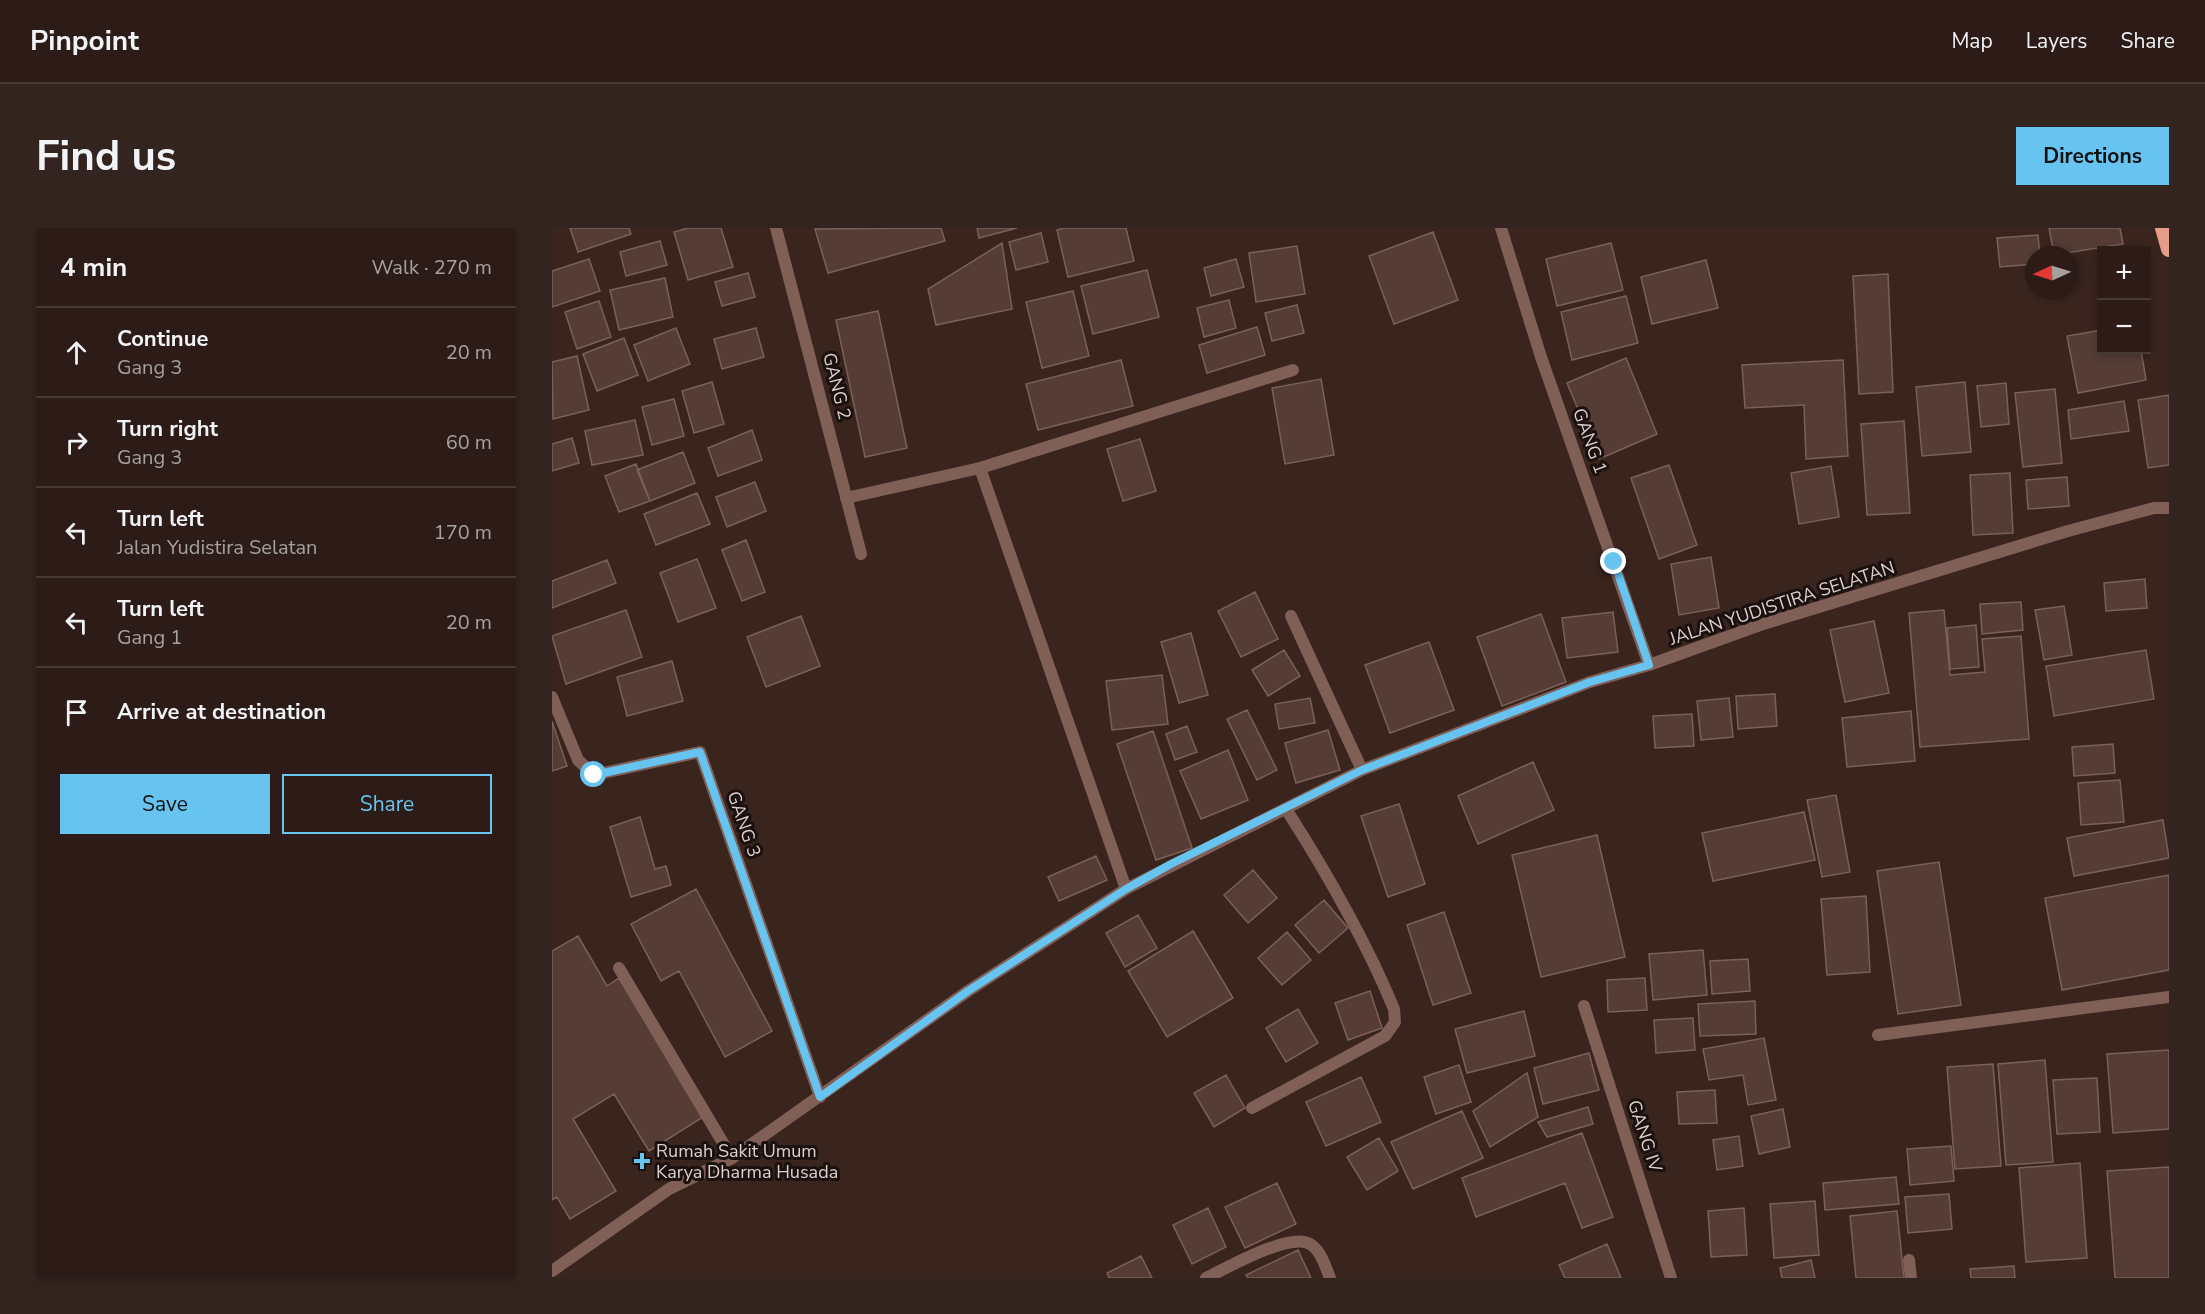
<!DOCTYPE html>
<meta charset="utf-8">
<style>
:root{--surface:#2c1b16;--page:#34241f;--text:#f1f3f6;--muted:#a6a1a1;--line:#483935;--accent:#67c4f0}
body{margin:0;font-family:"Nunito Sans",sans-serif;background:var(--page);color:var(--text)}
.controls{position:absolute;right:18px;top:18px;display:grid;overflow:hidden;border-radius:0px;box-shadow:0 3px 9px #0003}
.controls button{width:54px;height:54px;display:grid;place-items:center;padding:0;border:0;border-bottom:2px solid var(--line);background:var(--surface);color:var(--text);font:30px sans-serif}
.compass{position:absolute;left:1473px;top:18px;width:54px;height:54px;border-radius:50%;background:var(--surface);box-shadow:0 3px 9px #0003;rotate:266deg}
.stop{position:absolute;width:18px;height:18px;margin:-14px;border:4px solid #67c4f0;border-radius:50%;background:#fff}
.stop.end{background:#67c4f0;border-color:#fff;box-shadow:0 2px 6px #0008}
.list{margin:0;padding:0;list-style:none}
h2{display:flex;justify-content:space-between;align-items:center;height:78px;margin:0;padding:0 24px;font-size:26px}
h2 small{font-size:20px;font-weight:400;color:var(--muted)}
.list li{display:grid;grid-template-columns:39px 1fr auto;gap:18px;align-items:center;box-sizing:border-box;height:90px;padding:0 24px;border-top:2px solid var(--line)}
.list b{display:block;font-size:22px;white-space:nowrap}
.list p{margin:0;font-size:20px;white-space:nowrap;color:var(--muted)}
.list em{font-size:20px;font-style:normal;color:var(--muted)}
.actions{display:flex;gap:12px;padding:18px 24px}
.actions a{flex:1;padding:14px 0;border:2px solid var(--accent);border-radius:0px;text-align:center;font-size:21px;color:var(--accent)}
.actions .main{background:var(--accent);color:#111}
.icon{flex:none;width:33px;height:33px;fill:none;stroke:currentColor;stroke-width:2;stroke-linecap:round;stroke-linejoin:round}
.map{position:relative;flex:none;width:1617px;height:1050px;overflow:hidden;border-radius:0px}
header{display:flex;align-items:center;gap:36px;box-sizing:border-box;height:84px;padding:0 30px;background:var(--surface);border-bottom:2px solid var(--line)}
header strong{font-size:28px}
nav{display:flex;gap:33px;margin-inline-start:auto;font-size:21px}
.intro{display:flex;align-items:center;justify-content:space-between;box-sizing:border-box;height:144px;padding:0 36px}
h1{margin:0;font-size:42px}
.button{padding:15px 27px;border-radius:0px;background:var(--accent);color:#111;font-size:21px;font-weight:700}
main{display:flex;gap:36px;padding:0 36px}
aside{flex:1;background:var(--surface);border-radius:0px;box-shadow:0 3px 9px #0003}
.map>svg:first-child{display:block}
.building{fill:#553d36;stroke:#7a6058;stroke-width:1.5}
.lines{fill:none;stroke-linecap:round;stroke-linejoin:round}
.service{stroke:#805f56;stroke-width:12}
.minor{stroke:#805f56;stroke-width:12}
.trunk{stroke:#e59c88;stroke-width:16}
.route{stroke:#67c4f0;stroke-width:8}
.poi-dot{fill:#67c4f0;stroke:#1a100e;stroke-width:2}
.labels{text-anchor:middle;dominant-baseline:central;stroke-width:6;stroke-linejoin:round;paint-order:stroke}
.street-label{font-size:18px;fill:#decfcb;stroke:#1a100e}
.poi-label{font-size:18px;fill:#decfcb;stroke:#1a100e;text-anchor:start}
</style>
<header>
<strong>Pinpoint</strong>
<nav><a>Map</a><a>Layers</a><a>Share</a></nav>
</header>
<div class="intro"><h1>Find us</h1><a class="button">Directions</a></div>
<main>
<aside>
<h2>4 min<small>Walk · 270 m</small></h2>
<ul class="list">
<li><svg class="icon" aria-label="ahead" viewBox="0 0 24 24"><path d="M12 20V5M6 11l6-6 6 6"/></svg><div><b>Continue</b><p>Gang 3</p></div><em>20 m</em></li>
<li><svg class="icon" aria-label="right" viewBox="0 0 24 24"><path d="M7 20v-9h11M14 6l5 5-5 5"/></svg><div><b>Turn right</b><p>Gang 3</p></div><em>60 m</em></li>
<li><svg class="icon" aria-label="left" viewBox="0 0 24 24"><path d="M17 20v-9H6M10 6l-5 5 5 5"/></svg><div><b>Turn left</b><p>Jalan Yudistira Selatan</p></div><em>170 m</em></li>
<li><svg class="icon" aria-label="left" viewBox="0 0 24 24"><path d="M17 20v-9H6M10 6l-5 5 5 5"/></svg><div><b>Turn left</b><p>Gang 1</p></div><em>20 m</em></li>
<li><svg class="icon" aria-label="arrive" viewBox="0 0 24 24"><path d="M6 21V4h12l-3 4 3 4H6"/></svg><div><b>Arrive at destination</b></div></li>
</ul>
<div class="actions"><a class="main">Save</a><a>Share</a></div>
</aside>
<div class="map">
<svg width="1617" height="1050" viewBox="0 0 1617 1050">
<rect width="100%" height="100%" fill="#3a241e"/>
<!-- building -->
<path class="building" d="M 18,0 L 77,0 L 79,6 L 26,24 Z
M 136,0 L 169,0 L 181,39 L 136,52 L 122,4 Z
M 389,0 L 393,13 L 276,45 L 263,1 Z
M 425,0 L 465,0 L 427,10 Z
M 512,0 L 574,0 L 582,33 L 516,49 L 505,2 Z
M 1497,0 L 1568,0 L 1571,16 L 1502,27 Z
M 881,4 L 906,72 L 842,96 L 817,28 Z
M 489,5 L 496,34 L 464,42 L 457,14 Z
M 1486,7 L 1488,27 L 1482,27 L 1482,36 L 1448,39 L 1445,10 Z
M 108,13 L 115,37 L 74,48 L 68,24 Z
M 450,15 L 460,81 L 384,97 L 376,61 Z
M 1059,15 L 1071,62 L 1005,78 L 994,31 Z
M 745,18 L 753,66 L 704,74 L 697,25 Z
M 37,31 L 48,63 L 0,79 L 0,43 Z
M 684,31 L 692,59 L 659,68 L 652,40 Z
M 1154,32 L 1166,80 L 1100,96 L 1089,49 Z
M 595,42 L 607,89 L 541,106 L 529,58 Z
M 196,45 L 203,69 L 170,78 L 163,54 Z
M 1336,46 L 1341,164 L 1307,166 L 1301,48 Z
M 113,50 L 121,89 L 67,102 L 58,62 Z
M 521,63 L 537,128 L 490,140 L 474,74 Z
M 1074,68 L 1086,115 L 1020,132 L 1009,84 Z
M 677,72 L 684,100 L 652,109 L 645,80 Z
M 47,73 L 59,109 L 25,121 L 13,84 Z
M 745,77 L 752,105 L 720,113 L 713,85 Z
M 326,83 L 355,220 L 313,229 L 284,92 Z
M 705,99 L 713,127 L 655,145 L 647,117 Z
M 124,100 L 138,136 L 96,153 L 82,117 Z
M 204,100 L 212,129 L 170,141 L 162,111 Z
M 1550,102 L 1550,122 L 1589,122 L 1594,152 L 1526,165 L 1515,108 Z
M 72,110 L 86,147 L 45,163 L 31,126 Z
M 25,128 L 37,182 L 1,191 L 0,134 Z
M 1074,130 L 1105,206 L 1047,231 L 1015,155 Z
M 569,132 L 581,178 L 486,202 L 474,156 Z
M 1291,132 L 1296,228 L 1254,231 L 1252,177 L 1193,180 L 1190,137 Z
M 769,151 L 782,227 L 733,236 L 720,160 Z
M 160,154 L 172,196 L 142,205 L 130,163 Z
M 1413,154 L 1419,224 L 1370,228 L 1364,159 Z
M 1454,155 L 1457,196 L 1429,199 L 1425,158 Z
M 1503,161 L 1510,235 L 1471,239 L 1463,165 Z
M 1617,167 L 1617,237 L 1596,240 L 1586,172 Z
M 122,171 L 132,208 L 100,217 L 90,179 Z
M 1572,173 L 1577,203 L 1519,211 L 1516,182 Z
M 83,192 L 91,227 L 40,237 L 33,203 Z
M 1352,193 L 1358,285 L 1315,287 L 1309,196 Z
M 200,202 L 210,232 L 166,248 L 156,220 Z
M 20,210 L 27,235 L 0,243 L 0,216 Z
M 588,211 L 604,263 L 571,273 L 555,221 Z
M 131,224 L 143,255 L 98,273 L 85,242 Z
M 84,236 L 98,273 L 67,284 L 53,248 Z
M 1117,237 L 1145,317 L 1107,331 L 1079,250 Z
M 1279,238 L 1287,289 L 1247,296 L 1239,245 Z
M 1458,245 L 1461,305 L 1421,307 L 1418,247 Z
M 1515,249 L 1517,278 L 1476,281 L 1474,252 Z
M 203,254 L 214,283 L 175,299 L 164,269 Z
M 145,265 L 158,296 L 104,317 L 92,286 Z
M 194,312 L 213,364 L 190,373 L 170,322 Z
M 1159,329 L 1167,380 L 1127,387 L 1119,336 Z
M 145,331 L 164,380 L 126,394 L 108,345 Z
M 55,332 L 64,355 L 0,380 L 0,353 Z
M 1593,351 L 1595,380 L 1554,383 L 1552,355 Z
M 703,364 L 726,411 L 689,429 L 666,383 Z
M 1469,374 L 1471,402 L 1430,406 L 1428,376 Z
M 1512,378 L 1520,427 L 1492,432 L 1483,382 Z
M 74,382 L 90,429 L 14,456 L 0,408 Z
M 1392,382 L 1398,447 L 1433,444 L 1430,411 L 1469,408 L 1477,511 L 1368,519 L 1357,385 Z
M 1061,384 L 1066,424 L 1015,430 L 1010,390 Z
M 989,386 L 1014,454 L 950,478 L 925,409 Z
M 249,388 L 268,438 L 214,459 L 195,409 Z
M 1322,393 L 1337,465 L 1293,474 L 1278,402 Z
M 1424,397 L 1427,439 L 1398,441 L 1395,400 Z
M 639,405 L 656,467 L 627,475 L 609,414 Z
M 877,414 L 902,482 L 838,505 L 813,437 Z
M 732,422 L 748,448 L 716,468 L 700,442 Z
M 1594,422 L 1602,471 L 1502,488 L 1494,438 Z
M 120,433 L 131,473 L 75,488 L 65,449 Z
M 610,447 L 616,496 L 560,502 L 554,453 Z
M 1223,466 L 1225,498 L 1186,501 L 1184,468 Z
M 758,470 L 763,495 L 727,501 L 723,476 Z
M 1177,470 L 1181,509 L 1149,512 L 1145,473 Z
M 695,482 L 725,542 L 705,552 L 675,491 Z
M 1359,483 L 1363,533 L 1295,539 L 1290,490 Z
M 1140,486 L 1142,518 L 1103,520 L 1101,488 Z
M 0,493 L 15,538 L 0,543 Z
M 635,498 L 645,524 L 623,532 L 614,506 Z
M 776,502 L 788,542 L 744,555 L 733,515 Z
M 601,503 L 640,620 L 604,632 L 565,516 Z
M 1561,516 L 1563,545 L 1522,548 L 1520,519 Z
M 676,522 L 696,572 L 649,591 L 628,543 Z
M 981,534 L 1002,582 L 926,616 L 906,568 Z
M 1568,552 L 1572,594 L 1529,597 L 1526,555 Z
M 1284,567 L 1298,644 L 1270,649 L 1255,572 Z
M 847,576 L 873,656 L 836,669 L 809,588 Z
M 1252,584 L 1263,632 L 1161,653 L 1150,605 Z
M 88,589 L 103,641 L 114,638 L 119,657 L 79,669 L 58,599 Z
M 1611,592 L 1617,630 L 1522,648 L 1515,610 Z
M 1045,607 L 1073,729 L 989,749 L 960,627 Z
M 544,628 L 555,652 L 507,673 L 496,649 Z
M 1387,634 L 1409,777 L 1346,786 L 1325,643 Z
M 701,642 L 725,670 L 696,695 L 672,667 Z
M 1617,647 L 1617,742 L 1510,762 L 1493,670 Z
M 144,661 L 220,803 L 173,829 L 127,743 L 109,753 L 79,696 Z
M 1314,668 L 1318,744 L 1275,747 L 1269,671 Z
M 772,672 L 796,700 L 767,725 L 743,697 Z
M 892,684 L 919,765 L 881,777 L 855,697 Z
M 586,687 L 605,720 L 573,739 L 554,705 Z
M 641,703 L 681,770 L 615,809 L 576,743 Z
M 735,704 L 759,732 L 730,757 L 706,730 Z
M 26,708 L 55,758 L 67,750 L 151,889 L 97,923 L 62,866 L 21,891 L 64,963 L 18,991 L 5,969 L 0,972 L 0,723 Z
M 1151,722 L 1155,767 L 1101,772 L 1097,726 Z
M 1196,731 L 1198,763 L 1160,766 L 1158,733 Z
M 1093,750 L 1095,782 L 1056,784 L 1055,752 Z
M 818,763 L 830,800 L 796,812 L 783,775 Z
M 1203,773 L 1204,806 L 1148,808 L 1146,776 Z
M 746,781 L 766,815 L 734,834 L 714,800 Z
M 972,783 L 983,828 L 915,845 L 903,801 Z
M 1141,790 L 1143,822 L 1104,825 L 1102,792 Z
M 1212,810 L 1224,872 L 1196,877 L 1191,847 L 1157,852 L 1151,821 Z
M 1617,822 L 1617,901 L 1561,905 L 1555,826 Z
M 1037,825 L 1047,862 L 991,876 L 982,840 Z
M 1493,832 L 1501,934 L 1454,937 L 1446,836 Z
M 1441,836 L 1449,938 L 1403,941 L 1395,839 Z
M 907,837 L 919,874 L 884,886 L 872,849 Z
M 975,845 L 986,889 L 938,919 L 921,883 Z
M 674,847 L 693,880 L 662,899 L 642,865 Z
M 809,849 L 829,894 L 774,918 L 754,874 Z
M 1545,850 L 1548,904 L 1505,906 L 1501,852 Z
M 1163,862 L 1165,895 L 1127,896 L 1125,864 Z
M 1036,879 L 1041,896 L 995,909 L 986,894 Z
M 1231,881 L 1238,919 L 1207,926 L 1199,888 Z
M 910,883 L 931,930 L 861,961 L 839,914 Z
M 1030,905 L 1061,989 L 1030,1000 L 1013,955 L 924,989 L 910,950 Z
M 1187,908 L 1191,938 L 1165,942 L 1161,912 Z
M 827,910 L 846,943 L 815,962 L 795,929 Z
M 1399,918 L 1402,953 L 1358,957 L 1355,921 Z
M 1528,935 L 1535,1030 L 1474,1034 L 1467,940 Z
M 1617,939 L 1617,1050 L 1563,1050 L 1555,943 Z
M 1344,949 L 1347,976 L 1273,982 L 1271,955 Z
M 725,955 L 744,996 L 693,1020 L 673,979 Z
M 1397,966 L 1400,1001 L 1356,1005 L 1353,969 Z
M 1263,973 L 1267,1027 L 1222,1030 L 1218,976 Z
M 656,980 L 674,1019 L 640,1036 L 621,997 Z
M 1192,980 L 1195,1027 L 1159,1029 L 1156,983 Z
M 1345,983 L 1352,1050 L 1304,1050 L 1298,988 Z
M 1055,1016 L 1069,1050 L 1013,1050 L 1007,1037 Z
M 746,1022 L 759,1050 L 696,1050 L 694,1047 Z
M 589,1028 L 600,1050 L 557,1050 L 555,1045 Z
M 1259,1032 L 1263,1050 L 1230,1050 L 1228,1040 Z
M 1462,1038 L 1463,1050 L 1419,1050 L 1418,1041 Z"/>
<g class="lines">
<!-- service -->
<path class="service" d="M 67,740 L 180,930
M 1357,1032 L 1359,1050"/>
<!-- minor -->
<path class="minor" d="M 224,0 L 309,326
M 949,0 L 989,129 L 1097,437
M 428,240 L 574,661
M 294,270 L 428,240 L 741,142
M 739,388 L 810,542
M 0,469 L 26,532 L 42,547 L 148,524 L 268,869
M 1032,778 L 1119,1050
M 1326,807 L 1617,769
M 700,880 L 833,808 L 843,794 L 842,781 C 813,711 775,645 734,581
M 0,1043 L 117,961 L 180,930 L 416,763 L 574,661 L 810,542 L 1038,454 L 1097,437 L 1208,397 L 1516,303 L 1602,280 L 1617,280
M 654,1050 C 675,1040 734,1006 756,1015 C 769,1021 773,1038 778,1050"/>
<!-- trunk -->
<path class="trunk" d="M 1611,0 L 1617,21"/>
</g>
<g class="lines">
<!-- route -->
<path class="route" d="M 42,547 L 148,524 L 268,869 L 416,763 L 574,661 L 619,636 L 810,542 L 1038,454 L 1097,437 L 1062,334"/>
</g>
<!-- markers -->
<path class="poi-dot" d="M87 924h6v6h6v6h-6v6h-6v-6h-6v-6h6z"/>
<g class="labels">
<!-- street labels -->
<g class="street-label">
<text transform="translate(285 158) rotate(76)">GANG 2</text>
<text transform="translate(1038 213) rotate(70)">GANG 1</text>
<text transform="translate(1230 375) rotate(-18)">JALAN YUDISTIRA SELATAN</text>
<text transform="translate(192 596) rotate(71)">GANG 3</text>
<text transform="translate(1093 908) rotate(72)">GANG IV</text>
</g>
<!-- poi labels -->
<g class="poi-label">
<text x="104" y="923">Rumah Sakit Umum<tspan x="104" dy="21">Karya Dharma Husada</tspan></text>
</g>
</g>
</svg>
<div class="controls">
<button>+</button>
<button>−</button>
</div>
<svg class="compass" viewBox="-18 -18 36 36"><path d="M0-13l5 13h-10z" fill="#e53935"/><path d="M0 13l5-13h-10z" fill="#a6a1a1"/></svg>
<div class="stop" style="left:42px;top:547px"></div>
<div class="stop end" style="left:1062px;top:334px"></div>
</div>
</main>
